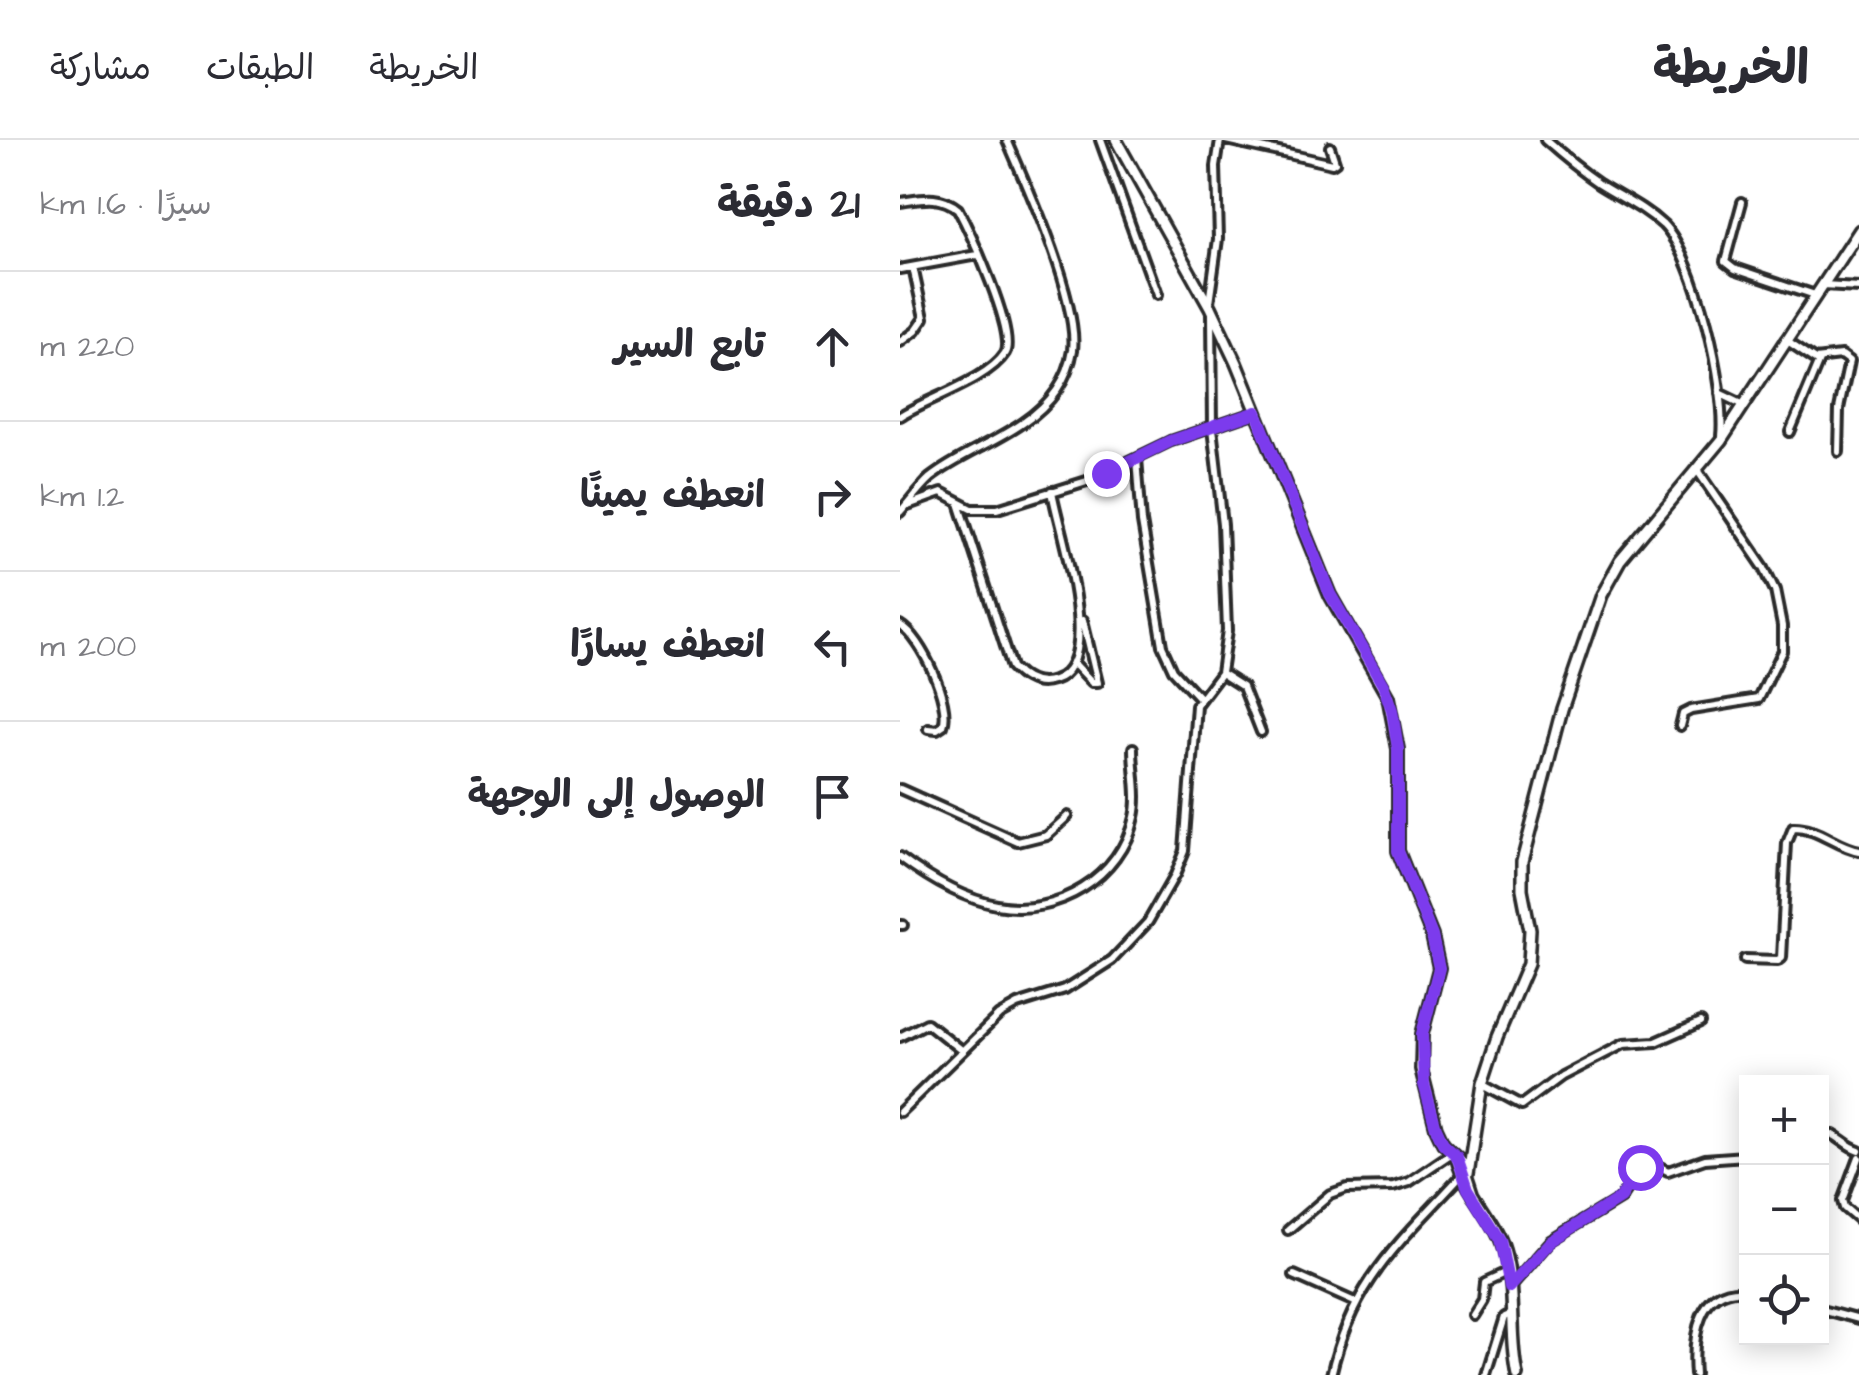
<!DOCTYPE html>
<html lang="ar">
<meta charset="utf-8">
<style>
:root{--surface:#fff;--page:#f7f7f7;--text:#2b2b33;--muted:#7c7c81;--line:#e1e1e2}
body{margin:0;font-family:"Architects Daughter","Playpen Sans Arabic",sans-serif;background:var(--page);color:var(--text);direction:rtl}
.controls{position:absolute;right:30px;bottom:30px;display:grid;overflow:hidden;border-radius:0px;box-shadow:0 5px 25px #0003}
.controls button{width:90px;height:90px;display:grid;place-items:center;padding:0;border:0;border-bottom:2px solid var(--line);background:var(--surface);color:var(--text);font:50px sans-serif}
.stop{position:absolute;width:30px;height:30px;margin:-22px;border:8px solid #7c3aed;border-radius:50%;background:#fff}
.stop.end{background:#7c3aed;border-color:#fff;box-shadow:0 2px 10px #0008}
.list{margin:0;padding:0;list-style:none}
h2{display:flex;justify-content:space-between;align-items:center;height:130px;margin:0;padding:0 40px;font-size:42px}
h2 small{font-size:32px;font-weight:400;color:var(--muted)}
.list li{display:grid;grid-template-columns:65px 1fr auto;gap:30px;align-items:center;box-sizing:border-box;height:150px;padding:0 40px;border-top:2px solid var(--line)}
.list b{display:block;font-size:38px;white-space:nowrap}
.list em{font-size:32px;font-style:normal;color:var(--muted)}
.icon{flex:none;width:55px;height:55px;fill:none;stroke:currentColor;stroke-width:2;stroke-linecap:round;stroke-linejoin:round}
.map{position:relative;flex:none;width:959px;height:1235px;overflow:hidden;direction:ltr}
header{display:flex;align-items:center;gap:60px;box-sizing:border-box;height:140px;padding:0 50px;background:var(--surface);border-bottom:2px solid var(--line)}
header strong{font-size:48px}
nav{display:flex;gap:55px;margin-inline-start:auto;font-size:35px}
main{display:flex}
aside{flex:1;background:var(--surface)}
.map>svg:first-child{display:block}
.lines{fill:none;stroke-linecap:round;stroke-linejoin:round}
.street-casing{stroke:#2b2b2b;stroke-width:14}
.secondary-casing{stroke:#2b2b2b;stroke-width:16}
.street{stroke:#fff;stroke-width:6}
.secondary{stroke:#fff;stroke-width:9}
.route{stroke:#7c3aed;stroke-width:12}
</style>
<header>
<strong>الخريطة</strong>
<nav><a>الخريطة</a><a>الطبقات</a><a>مشاركة</a></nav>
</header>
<main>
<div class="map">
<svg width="959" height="1235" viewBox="0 0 959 1235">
<rect width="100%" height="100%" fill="#fff"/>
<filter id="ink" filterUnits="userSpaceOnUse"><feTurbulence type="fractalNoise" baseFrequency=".01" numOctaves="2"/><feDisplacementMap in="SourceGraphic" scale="20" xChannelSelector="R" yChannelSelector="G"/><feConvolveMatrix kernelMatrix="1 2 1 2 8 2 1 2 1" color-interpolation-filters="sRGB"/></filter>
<g filter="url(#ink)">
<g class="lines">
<defs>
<path id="street" d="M 200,0 L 256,155
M 326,0 L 432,24 L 435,22 L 430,7
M 645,0 C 662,15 680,30 699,43 C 721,57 744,67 763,85 C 796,118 826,250 821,296
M 0,62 C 22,59 40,54 58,69 C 70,92 117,193 105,213 C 88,240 28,258 0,276
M 842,62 L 826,121 L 835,128 L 915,155
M 0,129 L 77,115
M 923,145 L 959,147
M 309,163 L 318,99 L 316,26 L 320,0
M 886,199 L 916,219 L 941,216 L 949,222 L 939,270 L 938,311
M 0,202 L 15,191 L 24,178 L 13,127
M 819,253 L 844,265
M 890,292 L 920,220
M 237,318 L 242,382 L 263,506 L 274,530 L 300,558
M 59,363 L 112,527 C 123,539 136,547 153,541 C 206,525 158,389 152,351
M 8,365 L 41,353 L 72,369 L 97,369 L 190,340 L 271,301 L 356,272
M 0,372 C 10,361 19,348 30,338 C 58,316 93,304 123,283 C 148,266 168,242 173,210 C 179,163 127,46 107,0
M 0,485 C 21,497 52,564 43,586 L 37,590 L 28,589
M 172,523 L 191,543 L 197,543 L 182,481
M 321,532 L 343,546 L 361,592
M 780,586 L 783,574 L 791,570 L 859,559 L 882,511 L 882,486 L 875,451 L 864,428 L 797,330
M 0,649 L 118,702 L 146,695 L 167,676
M 0,717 C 28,738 63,759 97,765 C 157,776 221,738 234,677 C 239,656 233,630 233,608
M 0,785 L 3,785
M 845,820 L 877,821 L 881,818 L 887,703 L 893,688 C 918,687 935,707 959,711
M 0,897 L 27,883 L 62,911
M 583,944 L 622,965 L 661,936 L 723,904 L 756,902 L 801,882
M 0,972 L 99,875 L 117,865 L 165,850 L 212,820 L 248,782 L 275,735 L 285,711 L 296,565 L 321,532 L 327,491 L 323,384 L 312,289 L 311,175
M 922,992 C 936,992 944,1007 959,1011
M 959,1018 L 943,1061 L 945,1068 L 959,1080
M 388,1090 L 430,1054 L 447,1048 L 493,1047 L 509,1042 L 552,1013
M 394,1135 L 457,1163
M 610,1147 L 650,1101 L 721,1058 L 743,1024 L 750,1023 L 768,1032 L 805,1019 L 846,1016
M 922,1169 L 959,1179
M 572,1175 L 582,1159 L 584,1142 L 608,1131
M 431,1235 C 453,1139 500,1103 562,1035
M 586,1235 L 604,1177 L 611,1174
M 795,1235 C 792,1197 798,1146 846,1150"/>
<path id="secondary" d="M 216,0 L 310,168 L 336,223 L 430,455 L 488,557 L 498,609 L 498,711 L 532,796 L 539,828 L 522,894 L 521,929 L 536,988 L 543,1003 L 563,1022 L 574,1056
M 557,1019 C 566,1053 594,1076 604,1110 C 616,1150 608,1194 617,1235
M 564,1040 L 568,1033 L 582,943 L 597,897 L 628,824 L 630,790 L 622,749 L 622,722 L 662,569 L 701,455 L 720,421 L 821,300 L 959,90"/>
</defs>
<!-- street casing -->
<use href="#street" class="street-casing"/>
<!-- secondary casing -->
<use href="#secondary" class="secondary-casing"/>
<!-- street -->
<use href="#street" class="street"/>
<!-- secondary -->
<use href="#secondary" class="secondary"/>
</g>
</g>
<g class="lines" filter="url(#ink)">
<!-- route -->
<path class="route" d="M 206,333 L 271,301 L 356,272 L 430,454 L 483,545 L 492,570 L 498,609 L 498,711 L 532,796 L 539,828 L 522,894 L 524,944 L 536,988 L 543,1003 L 557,1016 L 568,1049 L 600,1100 L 609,1147 L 650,1102 L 720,1058 L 740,1027"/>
</g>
</svg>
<div class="controls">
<button>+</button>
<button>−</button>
<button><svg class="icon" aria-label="locate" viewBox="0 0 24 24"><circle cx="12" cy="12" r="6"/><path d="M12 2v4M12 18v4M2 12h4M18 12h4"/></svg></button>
</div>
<div class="stop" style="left:740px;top:1027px"></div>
<div class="stop end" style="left:206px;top:333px"></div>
</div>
<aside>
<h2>21 دقيقة<small>سيرًا · 1.6 km</small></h2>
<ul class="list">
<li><svg class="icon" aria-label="ahead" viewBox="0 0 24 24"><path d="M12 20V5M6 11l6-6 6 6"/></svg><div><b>تابع السير</b></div><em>220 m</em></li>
<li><svg class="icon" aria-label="right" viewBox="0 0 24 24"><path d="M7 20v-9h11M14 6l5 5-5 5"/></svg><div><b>انعطف يمينًا</b></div><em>1.2 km</em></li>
<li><svg class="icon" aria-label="left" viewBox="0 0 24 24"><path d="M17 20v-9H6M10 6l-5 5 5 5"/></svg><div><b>انعطف يسارًا</b></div><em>200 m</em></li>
<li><svg class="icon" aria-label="arrive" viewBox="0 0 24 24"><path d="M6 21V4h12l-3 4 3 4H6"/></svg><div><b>الوصول إلى الوجهة</b></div></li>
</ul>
</aside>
</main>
